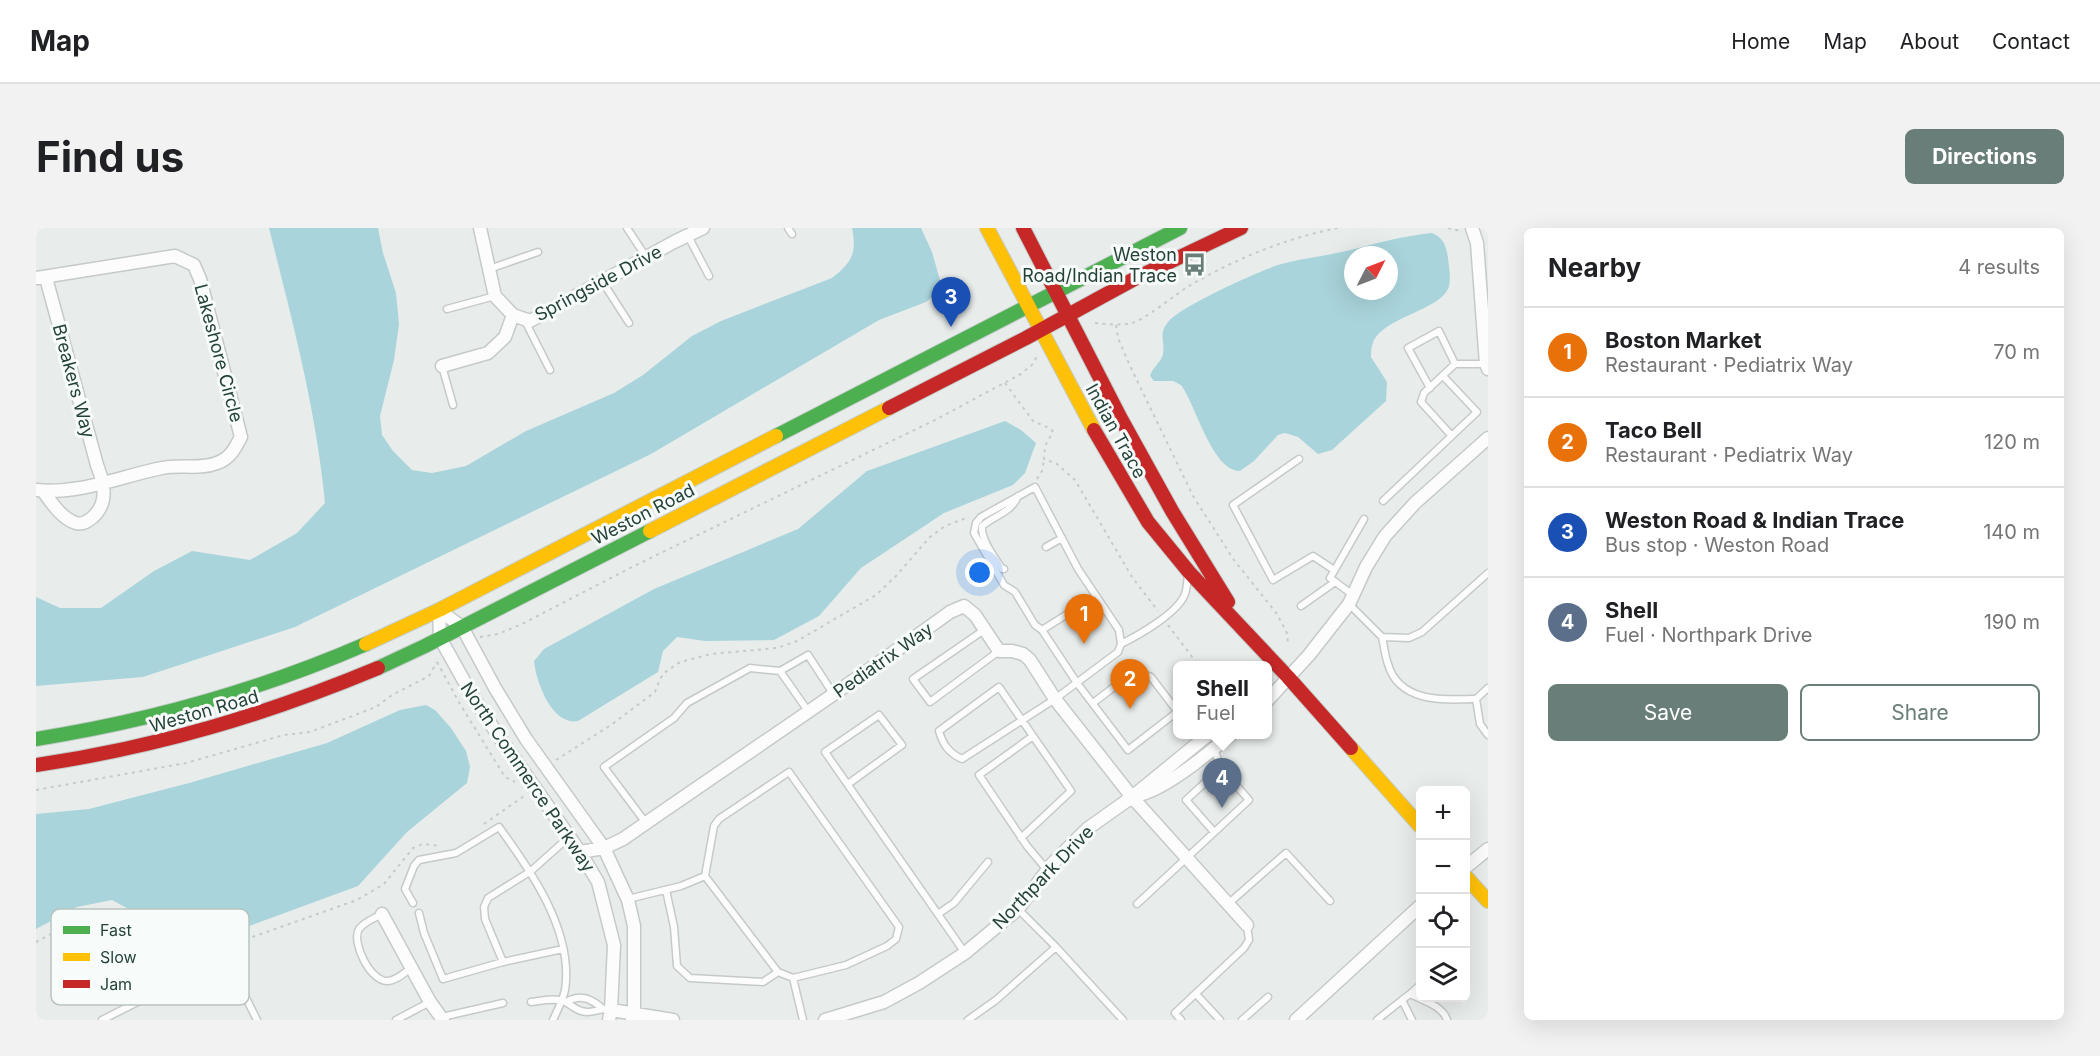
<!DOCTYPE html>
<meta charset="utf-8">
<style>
:root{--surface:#fff;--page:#f2f2f2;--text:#202124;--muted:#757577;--line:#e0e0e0;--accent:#697e78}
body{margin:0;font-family:Inter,sans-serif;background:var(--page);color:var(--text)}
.controls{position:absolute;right:18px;bottom:18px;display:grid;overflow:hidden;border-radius:9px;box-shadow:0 6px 24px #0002}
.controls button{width:54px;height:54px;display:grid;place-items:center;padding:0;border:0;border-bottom:2px solid var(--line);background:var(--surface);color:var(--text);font:30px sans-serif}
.compass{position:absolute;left:1308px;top:18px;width:54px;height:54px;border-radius:50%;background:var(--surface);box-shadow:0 6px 24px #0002;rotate:48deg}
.you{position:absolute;left:944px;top:345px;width:21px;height:21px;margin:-15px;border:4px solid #fff;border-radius:50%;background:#1a73e8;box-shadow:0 0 0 9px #1a73e833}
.badge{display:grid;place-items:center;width:39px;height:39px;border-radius:50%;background:var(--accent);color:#fff;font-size:20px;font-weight:700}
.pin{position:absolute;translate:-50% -50px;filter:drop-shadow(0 2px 3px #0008)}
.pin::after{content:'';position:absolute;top:32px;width:21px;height:18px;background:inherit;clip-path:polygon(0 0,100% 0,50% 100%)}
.popup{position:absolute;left:1137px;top:433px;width:99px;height:78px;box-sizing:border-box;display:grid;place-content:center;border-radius:9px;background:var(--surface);filter:drop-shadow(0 2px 4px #0005);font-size:20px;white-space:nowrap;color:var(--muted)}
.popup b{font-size:22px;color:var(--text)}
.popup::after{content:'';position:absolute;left:50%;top:100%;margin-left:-12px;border:12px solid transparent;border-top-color:var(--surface)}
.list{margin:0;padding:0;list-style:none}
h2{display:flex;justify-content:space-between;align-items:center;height:78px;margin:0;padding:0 24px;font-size:26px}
h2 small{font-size:20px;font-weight:400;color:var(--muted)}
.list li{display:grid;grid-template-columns:39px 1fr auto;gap:18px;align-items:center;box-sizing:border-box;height:90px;padding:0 24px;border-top:2px solid var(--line)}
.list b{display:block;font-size:22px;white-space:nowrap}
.list p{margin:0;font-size:20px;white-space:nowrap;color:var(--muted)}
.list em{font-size:20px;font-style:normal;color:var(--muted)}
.actions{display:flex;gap:12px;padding:18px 24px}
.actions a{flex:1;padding:14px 0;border:2px solid var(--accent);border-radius:9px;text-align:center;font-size:21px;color:var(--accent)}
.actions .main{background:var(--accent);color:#fff}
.icon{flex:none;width:33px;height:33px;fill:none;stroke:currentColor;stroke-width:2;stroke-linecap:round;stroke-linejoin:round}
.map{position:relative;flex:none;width:1452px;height:792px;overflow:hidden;border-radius:9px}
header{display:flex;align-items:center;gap:36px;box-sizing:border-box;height:84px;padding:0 30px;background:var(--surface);border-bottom:2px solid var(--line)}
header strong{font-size:28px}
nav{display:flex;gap:33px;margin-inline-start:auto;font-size:21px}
.intro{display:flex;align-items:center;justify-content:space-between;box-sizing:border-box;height:144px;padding:0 36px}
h1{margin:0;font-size:42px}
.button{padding:15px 27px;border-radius:9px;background:var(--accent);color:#fff;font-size:21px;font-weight:700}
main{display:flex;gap:36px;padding:0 36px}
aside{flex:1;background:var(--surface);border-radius:9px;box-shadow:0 6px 24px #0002}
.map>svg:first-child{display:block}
.water{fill:#a9d4db;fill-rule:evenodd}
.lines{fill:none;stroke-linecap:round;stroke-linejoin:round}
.lane-casing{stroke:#c5cac8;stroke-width:9}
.street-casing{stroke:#c5cac8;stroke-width:15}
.fast-casing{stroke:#c3cbc8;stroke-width:16}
.slow-casing{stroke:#c3cbc8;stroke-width:16}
.jam-casing{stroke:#c3cbc8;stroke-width:16}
.path{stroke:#c3ccca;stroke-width:2;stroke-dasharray:3 4.5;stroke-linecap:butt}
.lane{stroke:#fcfcfc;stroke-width:6}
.street{stroke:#fcfcfc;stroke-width:12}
.fast{stroke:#4caf50;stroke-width:14}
.slow{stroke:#ffc107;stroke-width:14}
.jam{stroke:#c62828;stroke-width:14}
.labels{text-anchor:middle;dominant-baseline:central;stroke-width:6;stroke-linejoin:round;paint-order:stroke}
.poi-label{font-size:18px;fill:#24423a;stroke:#f7fbf9;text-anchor:end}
.street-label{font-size:18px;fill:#24423a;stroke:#f7fbf9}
.key{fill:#f7fbf9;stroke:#b8c4c0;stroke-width:1.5}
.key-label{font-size:16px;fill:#24423a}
</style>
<header>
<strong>Map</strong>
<nav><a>Home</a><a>Map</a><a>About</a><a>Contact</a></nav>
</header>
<div class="intro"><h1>Find us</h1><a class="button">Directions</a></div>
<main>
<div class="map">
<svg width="1452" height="792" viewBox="0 0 1452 792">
<rect width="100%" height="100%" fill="#e8edeb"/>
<!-- water -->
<path class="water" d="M 233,0 L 342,0 L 347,25 L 360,65 L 363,96 L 358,132 L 344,188 L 346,207 L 357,223 L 376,242 L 396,245 L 430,238 L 490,203 L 578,165 L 607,147 L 656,108 L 685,93 L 796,50 C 816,34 821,26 816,0 L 885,0 L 896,24 L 904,52 L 902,61 L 896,69 L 890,74 L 843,92 L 615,226 L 259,399 L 107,449 L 0,458 L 0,369 L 24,380 L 65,380 L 118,343 L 156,323 L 214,332 L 261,305 L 289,275 C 280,180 256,92 233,0 Z
M 1396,5 C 1408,10 1410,18 1412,30 C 1413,39 1415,50 1413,58 C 1407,82 1346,89 1337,115 C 1335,119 1335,125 1335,129 L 1351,154 L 1350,173 L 1296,222 L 1282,226 L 1262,209 L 1249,205 L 1242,207 L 1218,233 L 1204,243 C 1176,243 1160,177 1145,157 L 1137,153 L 1118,153 L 1114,148 C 1116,140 1123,136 1126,129 C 1131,117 1121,107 1132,94 C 1145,78 1221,44 1242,37 C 1266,30 1291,28 1314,22 C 1342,15 1367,8 1396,5 ZM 1317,27 L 1353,27 L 1353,63 L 1317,63 Z
M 969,193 L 985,202 L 1000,215 L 989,245 L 977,257 L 908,285 L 825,340 L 783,388 L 738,412 L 669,413 L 641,409 L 627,423 L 622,444 L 542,493 C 516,498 500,454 498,433 L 508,421 L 618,361 L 762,301 L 831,243 Z
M 390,477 L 399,482 L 415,500 L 430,523 L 434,539 L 431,555 L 371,604 L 322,658 L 186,708 L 148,711 L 76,672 L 41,679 L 0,701 L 0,586 L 53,581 L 153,555 L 291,515 L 364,482 Z"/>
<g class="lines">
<defs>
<path id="lane" d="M 591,0 L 610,29
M 752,0 L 756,6
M 652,8 L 673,48
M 453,41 L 502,24
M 566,53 L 593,95
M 411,81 L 459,68
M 488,91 L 514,142
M 406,138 L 417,177
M 1394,160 L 1372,120 L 1403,103 L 1419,136
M 1415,207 L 1385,174 L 1388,165 L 1419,136 L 1450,136
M 1263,231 L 1197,277 L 1237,352 L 1277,328 L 1298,342
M 1347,273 L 1441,184 L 1407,148
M 1010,319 L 1026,310
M 968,341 L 966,341 C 959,329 945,313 946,298 C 959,287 975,285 982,268
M 1317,367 L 1294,350 L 1328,291
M 1060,368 L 1006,402 L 1041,455 L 1092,522 L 1141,484
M 1313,376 L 1346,409 L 1373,410 L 1386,404 L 1452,345
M 1265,378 L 1299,354
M 948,402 L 877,451 L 894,474 L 963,423
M 1346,409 C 1348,418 1349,428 1352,436 C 1363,475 1408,472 1440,471
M 1085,416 C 1103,407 1142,385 1149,366 C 1151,361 1151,353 1152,347
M 744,443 L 772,427 L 798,467
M 1452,460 L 1440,471 L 1444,496 L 1452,507
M 1057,475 L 1099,443 L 1115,449 L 1141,483
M 997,508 L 943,547 L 991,618 L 1011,642
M 812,556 L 866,517 L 843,487 L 789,524 L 929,725
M 610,595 L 568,539 L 638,490 L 651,475 L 714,440 L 744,443 L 772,483
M 1178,604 L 1150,572 L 1185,540
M 985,610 L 1035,563 L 963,459 L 903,503 C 907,517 913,525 926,531 L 1019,471 L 1082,424 L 1085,416 L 1083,402 L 1042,341 L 999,259 L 945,289 L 940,295 L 938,305 L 968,357 L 979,364 L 999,397 L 1006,402
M 630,662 L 638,699 L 641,738 L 654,750 L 727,754 L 742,744
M 592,671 L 645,658 L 669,648 L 678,598 L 683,591 L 753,544 L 863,699 L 860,711 L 851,718 L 810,737 L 757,750 L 742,744 L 669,648
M 377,675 L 369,661 L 378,638 L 383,632 L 420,625 L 463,599 C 495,643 538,704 529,762 C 527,772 521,783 517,792
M 1101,676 L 1213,572 L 1185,540 L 1178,521
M 1192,676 L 1250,625 L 1294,673
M 982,681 L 1020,719 L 1087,792
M 383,685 L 388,705 L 407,751 L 467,734 L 527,721
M 346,686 C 339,690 328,694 323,701 C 315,714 334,753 351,753 C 360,753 368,745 375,740
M 902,686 L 918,675 L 952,634
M 467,734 L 449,691 L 448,679 L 452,670 L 495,643 L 533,609
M 757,750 L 767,792
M 1160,766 L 1184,792
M 1374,766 L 1384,757
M 1366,772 L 1374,766 C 1386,772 1407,778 1411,792
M 495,774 C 504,773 521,769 529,774 C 538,778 539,783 551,784 C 559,784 566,780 574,781
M 530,774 C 544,766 554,770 566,780
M 406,789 L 467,775
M 66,792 L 137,756 L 187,737 L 196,742 L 221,792
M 360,792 L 394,774
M 932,792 L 960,772 L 1020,719
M 1145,792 L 1139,785 L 1208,720 L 1213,712 L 1211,698
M 1206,792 L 1232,769
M 1341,792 L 1366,772 L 1376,792"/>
<path id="street" d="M 444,0 L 459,68 L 477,87 L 494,93 L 638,14 L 667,0
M 1436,0 L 1441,15 L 1450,136 L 1452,141
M 0,50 L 139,28 L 158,37 L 164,51 L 205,209 C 199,220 194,231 181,235 C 164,242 144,236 126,240 C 85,248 43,267 0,262
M 406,138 L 452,125 L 469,109 L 477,87
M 7,263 C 15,274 26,291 40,295 C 47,297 52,293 57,289 C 73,274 68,255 61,237 L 10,50
M 403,382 L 426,399 L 459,460 L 490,511 L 568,620 L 592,672 L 598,698 L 598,786 L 596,792
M 403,382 L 404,410 L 437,469 L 462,507 L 544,624 L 562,654 L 578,717 L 575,782 L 573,792
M 1231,473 L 1273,427 L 1313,376 L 1330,339 L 1349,308 L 1379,275 L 1452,210
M 1103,567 C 1131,560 1172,526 1195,506
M 544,624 L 568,620 L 587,611 C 696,535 807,462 914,384 L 928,378 L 939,387 L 963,423 L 976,423 L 987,426 L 994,432 L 1019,471 L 1096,569 L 1211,697
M 1430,639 L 1452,621
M 346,686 L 394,774 L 407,792
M 575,782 L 637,792
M 789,792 L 848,774 L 883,755 L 929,725 L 982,681 L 1016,636 L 1051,601 L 1096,569 L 1173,506
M 1260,792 L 1384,678"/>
<path id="fast" d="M 740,208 L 1144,0
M 342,440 L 389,418 L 614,303
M 0,511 C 114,493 224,462 330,416"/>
<path id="slow" d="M 951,0 L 1058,202
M 614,303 L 853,180
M 330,416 L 403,382 L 740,208
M 1315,520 L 1384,598
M 1430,649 L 1452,673"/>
<path id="jam" d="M 987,0 L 1084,189 L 1136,283 L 1192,374
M 853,180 L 990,110 L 1102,49 L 1205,0
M 1058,202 L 1112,294 L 1153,344 L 1252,449 L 1315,520
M 0,537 C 122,519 229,487 342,440"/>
</defs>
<!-- lane casing -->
<use href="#lane" class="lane-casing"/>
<!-- street casing -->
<use href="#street" class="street-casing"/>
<!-- fast casing -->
<use href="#fast" class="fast-casing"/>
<!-- slow casing -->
<use href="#slow" class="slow-casing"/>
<!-- jam casing -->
<use href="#jam" class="jam-casing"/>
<!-- path -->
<path class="path" d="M 1412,0 L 1424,3
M 1059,95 C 1071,96 1084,98 1096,95 C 1107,93 1140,66 1153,58 C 1199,31 1250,10 1302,0
M 1080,97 L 1082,110 L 1094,138 L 1157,268 L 1198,332 L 1241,386 L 1251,405 L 1252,415
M 969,155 L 997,193 L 1015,201 L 1017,204 L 1009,218 L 1008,231 L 1021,236 L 1039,252 L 1096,349 L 1122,383
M 1001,251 L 1006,243 L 1008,231
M 1132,397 L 1163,438
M 444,409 L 462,406 L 486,396 L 598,338 L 901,191 L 985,146 L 997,136 L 1001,128
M 401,434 L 424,476 L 469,549 L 479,554
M 520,532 L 575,497 L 619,464 L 624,451 L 628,445 L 644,434 L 675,426 L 741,420 L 761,413 L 840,367 L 860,348 L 894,309 L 909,298 L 933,289
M 0,562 L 150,535 L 248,507 L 274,504 L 340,479 L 356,467 L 393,448 L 401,434
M 448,596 L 488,568
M 0,714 C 25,701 54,682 83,688 L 148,721 L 177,723 L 321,672 L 348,656 L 377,620 L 387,616 L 404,618"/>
<!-- lane -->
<use href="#lane" class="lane"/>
<!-- street -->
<use href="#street" class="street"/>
<!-- fast -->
<use href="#fast" class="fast"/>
<!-- slow -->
<use href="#slow" class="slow"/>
<!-- jam -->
<use href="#jam" class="jam"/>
</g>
<!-- icons -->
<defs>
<symbol id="bus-bare" viewBox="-9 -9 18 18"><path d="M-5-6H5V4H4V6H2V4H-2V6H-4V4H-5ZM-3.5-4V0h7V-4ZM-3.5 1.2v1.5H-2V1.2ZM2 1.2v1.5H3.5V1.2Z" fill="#697e78" stroke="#f7fbf9" stroke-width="2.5" paint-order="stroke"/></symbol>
</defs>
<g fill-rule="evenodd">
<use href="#bus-bare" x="1142" y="20" width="33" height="33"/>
</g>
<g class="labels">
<!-- poi labels -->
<g class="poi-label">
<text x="1141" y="26">Weston<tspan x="1141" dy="21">Road/Indian Trace</tspan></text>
</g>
<!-- street labels -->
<g class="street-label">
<text transform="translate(562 55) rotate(-28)">Springside Drive</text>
<text transform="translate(183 125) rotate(75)">Lakeshore Circle</text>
<text transform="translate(38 153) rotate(75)">Breakers Way</text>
<text transform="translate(1080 203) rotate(61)">Indian Trace</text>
<text transform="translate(607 286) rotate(-27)">Weston Road</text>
<text transform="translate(847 432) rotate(-35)">Pediatrix Way</text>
<text transform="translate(168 483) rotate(-16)">Weston Road</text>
<text transform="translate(492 549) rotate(56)">North Commerce Parkway</text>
<text transform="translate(1007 649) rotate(-46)">Northpark Drive</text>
</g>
</g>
<!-- legend -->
<rect x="15" y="681" width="198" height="96" rx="9" class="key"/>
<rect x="27" y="698" width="27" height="8" fill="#4caf50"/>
<rect x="27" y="725" width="27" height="8" fill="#ffc107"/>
<rect x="27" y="752" width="27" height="8" fill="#c62828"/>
<g class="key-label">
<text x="64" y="708">Fast</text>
<text x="64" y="735">Slow</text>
<text x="64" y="762">Jam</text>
</g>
</svg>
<div class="controls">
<button>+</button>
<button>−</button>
<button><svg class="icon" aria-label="locate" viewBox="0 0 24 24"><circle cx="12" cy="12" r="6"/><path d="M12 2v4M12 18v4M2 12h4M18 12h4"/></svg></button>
<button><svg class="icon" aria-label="layers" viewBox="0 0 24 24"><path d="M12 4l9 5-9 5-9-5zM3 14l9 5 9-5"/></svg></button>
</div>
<svg class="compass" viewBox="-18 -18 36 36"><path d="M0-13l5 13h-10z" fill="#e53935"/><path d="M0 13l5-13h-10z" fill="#757577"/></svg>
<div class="you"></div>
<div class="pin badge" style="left:1048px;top:416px;background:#e8710a">1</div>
<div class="pin badge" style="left:1094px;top:481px;background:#e8710a">2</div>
<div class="pin badge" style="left:915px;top:99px;background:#1a4fb4">3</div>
<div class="pin badge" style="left:1186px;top:580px;background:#5c6f8a">4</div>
<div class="popup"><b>Shell</b>Fuel</div>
</div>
<aside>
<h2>Nearby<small>4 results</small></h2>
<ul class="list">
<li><span class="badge" style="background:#e8710a">1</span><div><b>Boston Market</b><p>Restaurant · Pediatrix Way</p></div><em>70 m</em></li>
<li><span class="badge" style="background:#e8710a">2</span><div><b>Taco Bell</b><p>Restaurant · Pediatrix Way</p></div><em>120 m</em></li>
<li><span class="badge" style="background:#1a4fb4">3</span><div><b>Weston Road &amp; Indian Trace</b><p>Bus stop · Weston Road</p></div><em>140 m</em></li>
<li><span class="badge" style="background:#5c6f8a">4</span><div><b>Shell</b><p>Fuel · Northpark Drive</p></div><em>190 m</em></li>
</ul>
<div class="actions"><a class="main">Save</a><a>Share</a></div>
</aside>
</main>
